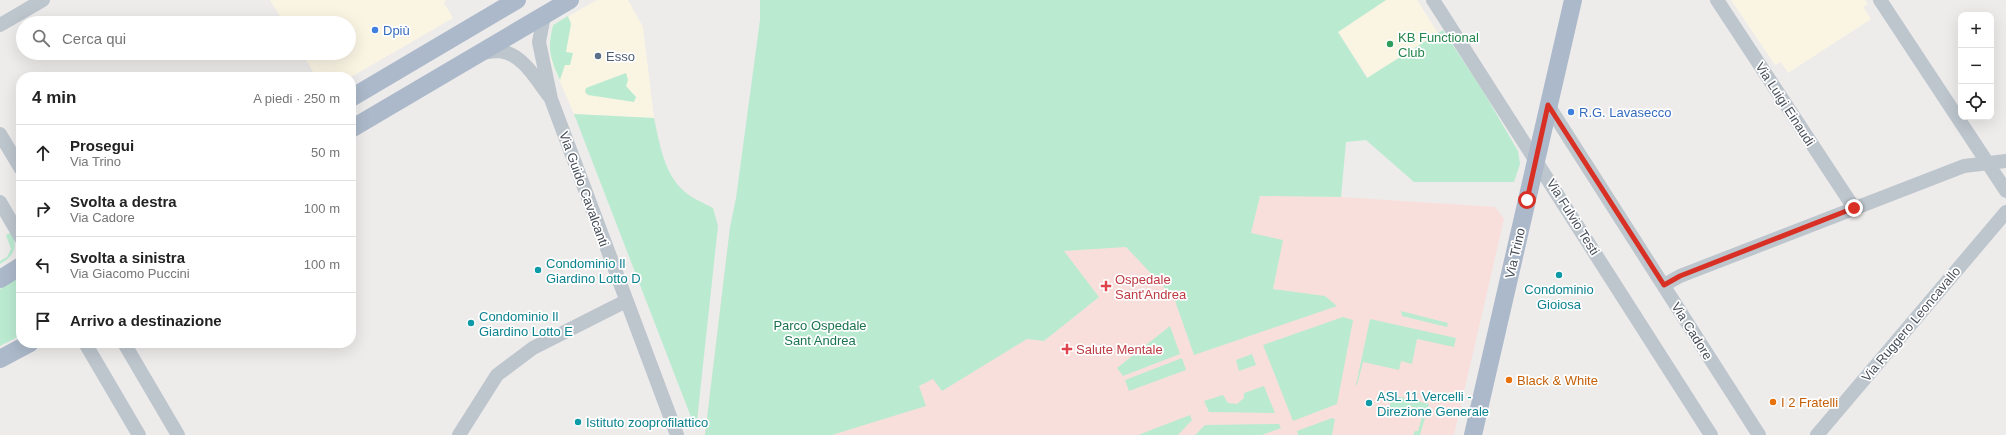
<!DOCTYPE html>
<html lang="it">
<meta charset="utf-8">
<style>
:root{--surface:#fff;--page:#f6f6f6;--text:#222;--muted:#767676;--line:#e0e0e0}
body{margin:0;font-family:Arial,sans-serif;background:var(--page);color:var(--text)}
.controls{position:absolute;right:12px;top:12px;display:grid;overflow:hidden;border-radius:8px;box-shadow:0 4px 16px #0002}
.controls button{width:36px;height:36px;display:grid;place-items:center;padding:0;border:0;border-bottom:1px solid var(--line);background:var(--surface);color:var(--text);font:20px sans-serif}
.stop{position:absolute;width:12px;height:12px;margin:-9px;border:3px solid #d93025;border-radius:50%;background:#fff}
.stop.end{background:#d93025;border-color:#fff;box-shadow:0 1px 4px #0008}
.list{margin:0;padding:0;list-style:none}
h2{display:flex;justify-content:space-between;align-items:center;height:52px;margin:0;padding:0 16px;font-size:17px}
h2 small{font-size:13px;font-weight:400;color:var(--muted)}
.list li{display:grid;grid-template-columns:26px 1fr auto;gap:12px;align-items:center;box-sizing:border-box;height:56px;padding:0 16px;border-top:1px solid var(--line)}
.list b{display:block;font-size:15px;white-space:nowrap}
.list p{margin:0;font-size:13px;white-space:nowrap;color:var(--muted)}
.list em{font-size:13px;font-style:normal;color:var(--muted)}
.icon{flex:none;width:22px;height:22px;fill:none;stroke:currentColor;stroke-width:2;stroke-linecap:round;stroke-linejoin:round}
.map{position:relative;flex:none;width:2006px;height:435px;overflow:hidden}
.search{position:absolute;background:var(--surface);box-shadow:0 4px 16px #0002;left:16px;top:16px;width:340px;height:44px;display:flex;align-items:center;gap:10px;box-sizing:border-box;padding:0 14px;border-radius:22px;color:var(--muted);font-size:15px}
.panel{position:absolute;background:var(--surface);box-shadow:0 4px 16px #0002;left:16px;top:72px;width:340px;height:276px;border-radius:16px}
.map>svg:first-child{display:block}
.commercial{fill:#faf5e3}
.medical{fill:#f9dfdb}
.green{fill:#baebd1}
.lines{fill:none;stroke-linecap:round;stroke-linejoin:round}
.minor{stroke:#bdc5cd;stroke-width:14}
.major{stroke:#acb9ca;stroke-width:18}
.route{stroke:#d93025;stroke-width:5}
.shop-dot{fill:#3f7fe0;stroke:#fff;stroke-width:1.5}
.leisure-dot{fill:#2e9e5b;stroke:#fff;stroke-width:1.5}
.service-dot{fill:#5c6f8a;stroke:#fff;stroke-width:1.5}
.culture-dot{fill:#0f9aa8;stroke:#fff;stroke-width:1.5}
.health-dot{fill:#e0444e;stroke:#fff;stroke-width:1.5}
.food-dot{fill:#e8710a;stroke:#fff;stroke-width:1.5}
.labels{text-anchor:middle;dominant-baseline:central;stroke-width:3.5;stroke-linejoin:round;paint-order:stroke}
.shop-label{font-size:13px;fill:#366cbe;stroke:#fff;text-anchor:start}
.leisure-label{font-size:13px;fill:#27864d;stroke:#fff;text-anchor:start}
.service-label{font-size:13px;fill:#4e5e75;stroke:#fff;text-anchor:start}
.street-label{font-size:13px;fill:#454d58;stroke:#fff}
.culture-label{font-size:13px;fill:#0d838f;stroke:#fff;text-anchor:start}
.health-label{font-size:13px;fill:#be3a42;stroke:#fff;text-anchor:start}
.park-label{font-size:13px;fill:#1a744e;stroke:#fff}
.food-label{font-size:13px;fill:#c56008;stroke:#fff;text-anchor:start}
</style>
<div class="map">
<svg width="2006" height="435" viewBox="0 0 2006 435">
<rect width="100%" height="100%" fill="#eeebeb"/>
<!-- commercial -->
<path class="commercial" d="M 270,0 L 446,0 L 444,3 L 453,18 L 351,77 L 316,77 L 302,53 L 349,53 L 349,23 L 284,23 Z
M 597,0 L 628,0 L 643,27 L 654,118 L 574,114 L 551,61 L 550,36 L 553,25 Z
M 1386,0 L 1417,0 L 1438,33 L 1368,78 L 1338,32 Z
M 1731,0 L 1865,0 L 1868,4 L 1863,7 L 1871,19 L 1788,73 L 1781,62 L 1775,65 Z"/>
<!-- medical -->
<path class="medical" d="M 1260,195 L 1341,197 L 1495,207 L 1504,219 L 1454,435 L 705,435 L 730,227 Z"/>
<!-- green -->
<path class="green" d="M 760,0 L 1386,0 L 1338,32 L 1367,78 L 1443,30 L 1483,91 L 1518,151 L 1520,164 L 1514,182 L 1414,182 L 1366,140 L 1346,142 L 1341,197 L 1260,196 L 1251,233 L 1283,240 L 1273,289 L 1325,296 L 1337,306 L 1194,355 L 1174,298 L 1126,247 L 1064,251 L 1099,297 L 1044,341 L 1027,339 L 942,391 L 933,379 L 919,386 L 926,406 L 832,435 L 705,435 L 730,227 L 736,198 L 760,20 Z
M 568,16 L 571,24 L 566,52 L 573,53 L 570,65 L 565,65 L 560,80 C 550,59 547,48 553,25 Z
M 626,73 L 628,80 L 626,86 L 636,97 L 634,102 L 588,95 L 585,92 L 586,88 Z
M 574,114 L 654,118 C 660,145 664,174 685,192 C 693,199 704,203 713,208 L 718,226 L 696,430 Z
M 12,232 C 18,248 14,256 0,264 L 0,261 L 7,257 L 11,249 L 6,235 Z
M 21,276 L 21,335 L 0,346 L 0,289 Z
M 1401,311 L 1448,323 L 1447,327 L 1402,316 Z
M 1343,317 L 1353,320 L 1337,404 L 1293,421 L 1263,345 Z
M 1370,319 L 1456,338 L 1454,347 L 1417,339 L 1412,364 L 1401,361 L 1399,370 L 1363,362 L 1357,385 L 1356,385 Z
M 1170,326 L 1180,354 L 1123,376 L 1117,368 Z
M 1252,354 L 1256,365 L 1239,371 L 1236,360 Z
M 1182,358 L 1186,370 L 1129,391 L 1125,380 Z
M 1264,386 L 1275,413 L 1209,412 L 1204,401 L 1223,395 L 1228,403 L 1237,404 L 1244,398 L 1244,393 Z
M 1392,395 L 1429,404 L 1420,435 L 1413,435 L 1415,431 L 1418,431 L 1423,413 L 1409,405 L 1396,415 L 1387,418 Z
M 1190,415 L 1192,420 L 1178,435 L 1138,435 Z
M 1332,418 L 1335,419 L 1332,435 L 1298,435 L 1297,431 Z
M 1279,424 L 1281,428 L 1262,435 L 1195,435 L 1205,425 Z"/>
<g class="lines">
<!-- minor -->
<path class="minor" d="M 1433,0 L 1711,435
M 1717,0 L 1854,208
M 1880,0 L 2006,191
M 544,16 L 539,42 L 551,99 L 677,435
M 0,25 L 43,0
M 483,53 C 488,52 494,51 499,51 C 522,53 536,79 549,96
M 1548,105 L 1759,435
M 0,134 L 21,169
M 0,202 L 21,238
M 1664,285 L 1680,276 L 1964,166 L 2006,161
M 85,343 L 139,435
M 124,343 L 178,435
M 459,435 L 497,375 L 533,348 L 626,301
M 1817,435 L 2006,212"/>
<!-- major -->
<path class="major" d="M 351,98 L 517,0
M 351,129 L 570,0
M 0,279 L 21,266
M 0,359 L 30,343
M 1473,435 L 1573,0"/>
</g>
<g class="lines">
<!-- route -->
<path class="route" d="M 1527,200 L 1548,105 L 1664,285 L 1680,276 L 1854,208"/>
</g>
<!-- markers -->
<g class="shop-dot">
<circle cx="375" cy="30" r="4"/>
<circle cx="1571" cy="112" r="4"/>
</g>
<circle class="leisure-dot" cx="1390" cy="44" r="4"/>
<circle class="service-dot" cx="598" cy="56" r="4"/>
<g class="culture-dot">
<circle cx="538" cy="270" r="4"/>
<circle cx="1559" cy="275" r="4"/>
<circle cx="471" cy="323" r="4"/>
<circle cx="1369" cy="403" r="4"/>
<circle cx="578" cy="422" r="4"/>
</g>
<g class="health-dot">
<path d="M1104 280h4v4h4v4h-4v4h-4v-4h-4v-4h4z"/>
<path d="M1065 343h4v4h4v4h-4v4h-4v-4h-4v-4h4z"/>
</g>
<g class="food-dot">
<circle cx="1509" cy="380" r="4"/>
<circle cx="1773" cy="402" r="4"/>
</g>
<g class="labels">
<!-- shop labels -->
<g class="shop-label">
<text x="383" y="30">Dpiù</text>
<text x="1579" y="112">R.G. Lavasecco</text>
</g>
<!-- leisure labels -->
<g class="leisure-label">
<text x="1398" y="37">KB Functional<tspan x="1398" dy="15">Club</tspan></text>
</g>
<!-- service labels -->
<g class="service-label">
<text x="606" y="56">Esso</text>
</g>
<!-- street labels -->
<g class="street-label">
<text transform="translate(1785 104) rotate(57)">Via Luigi Einaudi</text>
<text transform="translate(584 189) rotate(70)">Via Guido Cavalcanti</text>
<text transform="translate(1573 217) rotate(58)">Via Fulvio Testi</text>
<text transform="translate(1515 253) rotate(-77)">Via Trino</text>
<text transform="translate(1911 324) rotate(-50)">Via Ruggero Leoncavallo</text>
<text transform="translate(1692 331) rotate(58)">Via Cadore</text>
</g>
<!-- culture labels -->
<g class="culture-label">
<text x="546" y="263">Condominio Il<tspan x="546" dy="15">Giardino Lotto D</tspan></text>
<text x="1559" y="289" text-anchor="middle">Condominio<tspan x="1559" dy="15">Gioiosa</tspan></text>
<text x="479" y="316">Condominio Il<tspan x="479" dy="15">Giardino Lotto E</tspan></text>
<text x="1377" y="396">ASL 11 Vercelli -<tspan x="1377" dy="15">Direzione Generale</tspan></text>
<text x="586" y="422">Istituto zooprofilattico</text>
</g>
<!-- health labels -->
<g class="health-label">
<text x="1115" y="279">Ospedale<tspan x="1115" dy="15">Sant'Andrea</tspan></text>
<text x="1076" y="349">Salute Mentale</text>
</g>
<!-- park labels -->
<g class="park-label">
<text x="820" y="325">Parco Ospedale<tspan x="820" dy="15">Sant Andrea</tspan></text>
</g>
<!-- food labels -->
<g class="food-label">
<text x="1517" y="380">Black &amp; White</text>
<text x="1781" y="402">I 2 Fratelli</text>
</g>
</g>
</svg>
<div class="controls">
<button>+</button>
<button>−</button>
<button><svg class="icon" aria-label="locate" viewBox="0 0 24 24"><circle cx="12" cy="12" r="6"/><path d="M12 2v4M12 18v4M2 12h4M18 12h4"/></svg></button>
</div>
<div class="stop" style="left:1527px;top:200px"></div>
<div class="stop end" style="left:1854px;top:208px"></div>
<div class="search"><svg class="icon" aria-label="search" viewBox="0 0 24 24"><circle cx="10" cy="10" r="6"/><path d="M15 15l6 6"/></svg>Cerca qui</div>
<section class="panel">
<h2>4 min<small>A piedi · 250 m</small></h2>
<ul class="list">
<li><svg class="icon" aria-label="ahead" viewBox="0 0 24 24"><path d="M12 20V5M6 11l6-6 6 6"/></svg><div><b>Prosegui</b><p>Via Trino</p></div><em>50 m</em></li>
<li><svg class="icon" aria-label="right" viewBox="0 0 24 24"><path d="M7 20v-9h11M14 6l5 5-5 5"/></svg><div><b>Svolta a destra</b><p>Via Cadore</p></div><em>100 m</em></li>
<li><svg class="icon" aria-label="left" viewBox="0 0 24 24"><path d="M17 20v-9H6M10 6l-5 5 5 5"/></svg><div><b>Svolta a sinistra</b><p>Via Giacomo Puccini</p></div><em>100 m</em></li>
<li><svg class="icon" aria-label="arrive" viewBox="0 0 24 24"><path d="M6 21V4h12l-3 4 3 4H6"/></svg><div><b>Arrivo a destinazione</b></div></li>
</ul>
</section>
</div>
